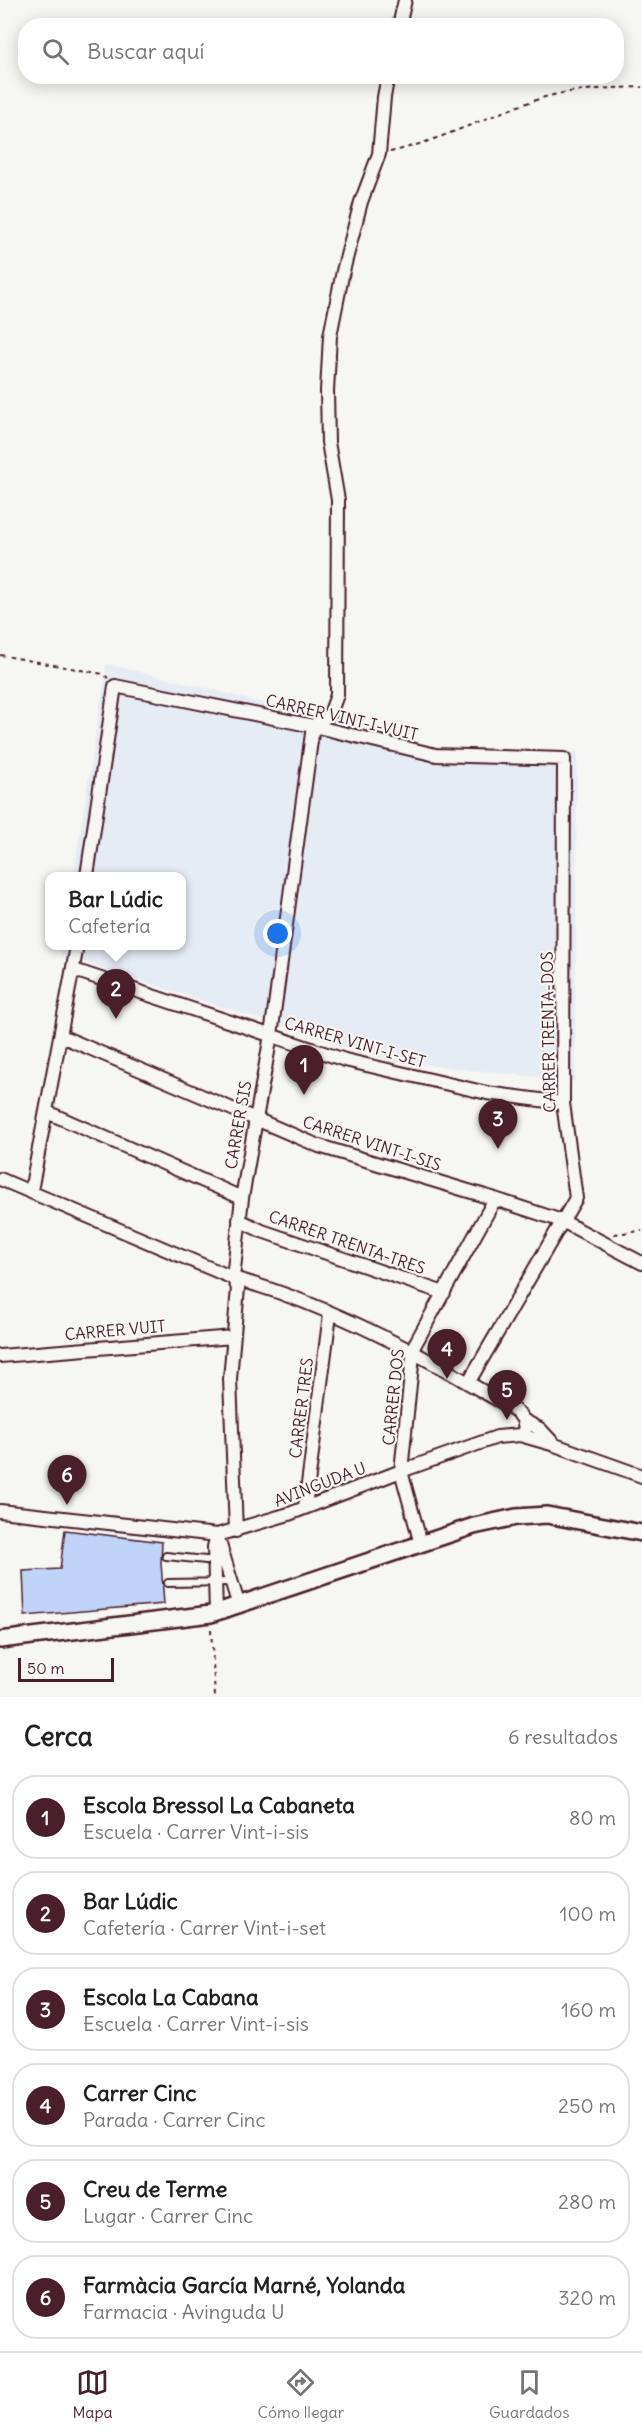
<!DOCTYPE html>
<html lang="es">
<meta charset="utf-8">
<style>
:root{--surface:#fff;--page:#f2f2f2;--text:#202124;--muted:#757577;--line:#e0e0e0;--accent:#4a1f2b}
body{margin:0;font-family:Delius,sans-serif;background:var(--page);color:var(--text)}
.scale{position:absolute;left:18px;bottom:15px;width:96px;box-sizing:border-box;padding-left:6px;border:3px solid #4a1f2b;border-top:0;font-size:16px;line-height:21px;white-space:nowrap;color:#4a1f2b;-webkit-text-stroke:4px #f6f6f2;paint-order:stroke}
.you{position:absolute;left:278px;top:934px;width:21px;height:21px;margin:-15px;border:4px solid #fff;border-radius:50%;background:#1a73e8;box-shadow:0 0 0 9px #1a73e833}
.badge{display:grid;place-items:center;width:39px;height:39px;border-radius:50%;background:var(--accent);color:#fff;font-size:20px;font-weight:700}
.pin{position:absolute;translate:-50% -50px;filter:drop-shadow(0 2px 3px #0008)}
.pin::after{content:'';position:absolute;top:32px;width:21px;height:18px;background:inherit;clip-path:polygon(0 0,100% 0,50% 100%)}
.popup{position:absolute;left:45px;top:872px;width:141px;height:78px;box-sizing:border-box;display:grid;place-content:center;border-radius:12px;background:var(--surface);filter:drop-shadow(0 2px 4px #0005);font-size:20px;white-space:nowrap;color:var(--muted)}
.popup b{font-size:22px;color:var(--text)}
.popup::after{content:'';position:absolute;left:50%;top:100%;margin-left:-12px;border:12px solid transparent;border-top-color:var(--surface)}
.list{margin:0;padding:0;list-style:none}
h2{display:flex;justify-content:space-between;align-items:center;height:78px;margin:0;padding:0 24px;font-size:26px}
h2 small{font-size:20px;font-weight:400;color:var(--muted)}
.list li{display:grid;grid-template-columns:39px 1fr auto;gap:18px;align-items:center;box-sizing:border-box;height:84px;margin:0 12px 12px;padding:0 12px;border:2px solid var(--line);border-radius:24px}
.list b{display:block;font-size:22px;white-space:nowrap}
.list p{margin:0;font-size:20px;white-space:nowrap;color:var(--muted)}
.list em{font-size:20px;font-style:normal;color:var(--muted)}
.icon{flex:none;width:33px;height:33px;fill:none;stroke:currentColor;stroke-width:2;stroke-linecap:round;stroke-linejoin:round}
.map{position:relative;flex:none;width:642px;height:1697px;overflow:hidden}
.search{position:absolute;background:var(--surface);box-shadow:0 3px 15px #0003;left:18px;right:18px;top:18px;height:66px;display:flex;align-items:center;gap:15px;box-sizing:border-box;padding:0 21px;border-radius:24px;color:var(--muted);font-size:22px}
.sheet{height:654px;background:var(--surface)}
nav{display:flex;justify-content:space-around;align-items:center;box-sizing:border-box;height:84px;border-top:2px solid var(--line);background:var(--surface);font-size:16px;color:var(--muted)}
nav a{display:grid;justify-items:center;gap:3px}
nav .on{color:var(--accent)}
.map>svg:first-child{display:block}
.built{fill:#e6ecf4}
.building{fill:#c0d4f9;stroke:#4a1f2b;stroke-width:1.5}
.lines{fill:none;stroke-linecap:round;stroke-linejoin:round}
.service-casing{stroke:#4a1f2b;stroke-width:10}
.minor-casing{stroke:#4a1f2b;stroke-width:16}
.tertiary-casing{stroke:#4a1f2b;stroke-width:20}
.path{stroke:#4a1f2b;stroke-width:2;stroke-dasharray:4.5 4.5;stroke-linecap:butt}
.service{stroke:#f6f6f2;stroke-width:6}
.minor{stroke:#f6f6f2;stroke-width:12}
.tertiary{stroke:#f6f6f2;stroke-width:15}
.labels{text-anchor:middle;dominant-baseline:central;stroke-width:4.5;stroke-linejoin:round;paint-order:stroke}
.street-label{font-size:16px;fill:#4a1f2b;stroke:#f6f6f2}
</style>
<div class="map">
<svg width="642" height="1697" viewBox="0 0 642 1697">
<rect width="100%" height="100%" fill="#f6f6f2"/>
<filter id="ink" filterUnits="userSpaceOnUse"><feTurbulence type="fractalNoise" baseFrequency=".0167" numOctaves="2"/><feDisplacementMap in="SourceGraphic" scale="12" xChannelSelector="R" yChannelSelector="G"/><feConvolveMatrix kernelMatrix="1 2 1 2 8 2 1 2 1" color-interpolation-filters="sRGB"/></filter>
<g filter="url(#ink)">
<!-- built -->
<path class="built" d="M 107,664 L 222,692 L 415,747 L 577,752 L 575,1081 L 391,1061 L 61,955 L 62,946 L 182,946 L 182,876 L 73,876 Z"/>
<!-- building -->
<path class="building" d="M 65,1530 L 162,1542 L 161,1563 L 164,1604 L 25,1616 L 23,1571 L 60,1569 Z"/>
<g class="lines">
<defs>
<path id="service" d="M 166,1556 L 216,1561
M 168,1583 L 231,1582"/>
<path id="minor" d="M 399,26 L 405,0
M 313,726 L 330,714 L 337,695 L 338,500 L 328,442 L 327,391 L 330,336 L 343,271 L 361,202 L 379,154 L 384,97 L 388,76
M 87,876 L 115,686 L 313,726 L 436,755 L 564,759 L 563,1103 L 576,1198 L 468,1383
M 74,970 L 345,1060 L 487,1093 L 563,1103
M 61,1036 L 319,1146 L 495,1199 L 562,1221 L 642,1263
M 47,1112 L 242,1198
M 0,1179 L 233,1278 C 318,1301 408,1347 484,1392 C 495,1399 515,1407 522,1418 C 525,1423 525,1430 525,1436
M 31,1191 L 77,946
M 239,1220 L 262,1231 L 444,1293
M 0,1356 L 233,1337
M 523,1420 L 540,1429 L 554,1444
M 305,1507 L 330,1314
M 0,1511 L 217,1535 L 289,1514 L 401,1471 L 497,1437 L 520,1435 L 555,1445 L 642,1476
M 236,1531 L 230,1379 L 238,1288 L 233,1278 L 242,1198 L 271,1035 L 313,726
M 218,1538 L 239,1606
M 421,1544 L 401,1471 L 414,1346 L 495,1199
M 216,1612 L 214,1547 L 217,1535"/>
<path id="tertiary" d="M 0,1640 L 211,1614 L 474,1526 L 516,1517 L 547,1515 L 642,1533"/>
</defs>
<!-- service casing -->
<use href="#service" class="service-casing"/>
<!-- minor casing -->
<use href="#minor" class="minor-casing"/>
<!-- tertiary casing -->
<use href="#tertiary" class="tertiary-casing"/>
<!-- path -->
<path class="path" d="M 390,152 C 443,140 491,114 542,98 C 570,89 612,88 642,87
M 0,655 L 103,674 L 108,678
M 614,1234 L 642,1231
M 211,1629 L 215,1697"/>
<!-- service -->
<use href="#service" class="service"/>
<!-- minor -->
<use href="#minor" class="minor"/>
<!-- tertiary -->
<use href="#tertiary" class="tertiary"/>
</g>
</g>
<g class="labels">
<!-- street labels -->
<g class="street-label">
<text transform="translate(342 717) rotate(13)">CARRER VINT-I-VUIT</text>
<text transform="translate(548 1032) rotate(-91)">CARRER TRENTA-DOS</text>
<text transform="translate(355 1042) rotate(16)">CARRER VINT-I-SET</text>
<text transform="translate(238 1125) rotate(-80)">CARRER SIS</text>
<text transform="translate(372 1143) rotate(18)">CARRER VINT-I-SIS</text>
<text transform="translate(347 1242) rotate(19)">CARRER TRENTA-TRES</text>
<text transform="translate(115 1330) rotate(-5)">CARRER VUIT</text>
<text transform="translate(393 1397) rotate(-84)">CARRER DOS</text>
<text transform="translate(301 1408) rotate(-83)">CARRER TRES</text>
<text transform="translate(320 1484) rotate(-21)">AVINGUDA U</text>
</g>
</g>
</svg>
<div class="scale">50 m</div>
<div class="you"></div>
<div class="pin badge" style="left:304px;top:1095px">1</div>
<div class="pin badge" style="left:116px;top:1019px">2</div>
<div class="popup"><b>Bar Lúdic</b>Cafetería</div>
<div class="pin badge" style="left:498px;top:1149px">3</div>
<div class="pin badge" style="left:447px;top:1379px">4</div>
<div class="pin badge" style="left:507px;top:1420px">5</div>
<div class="pin badge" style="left:67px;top:1505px">6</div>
<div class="search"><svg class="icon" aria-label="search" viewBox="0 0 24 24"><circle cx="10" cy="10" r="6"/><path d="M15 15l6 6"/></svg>Buscar aquí</div>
</div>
<section class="sheet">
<h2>Cerca<small>6 resultados</small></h2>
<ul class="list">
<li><span class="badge">1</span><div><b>Escola Bressol La Cabaneta</b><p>Escuela · Carrer Vint-i-sis</p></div><em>80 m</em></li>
<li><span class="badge">2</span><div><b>Bar Lúdic</b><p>Cafetería · Carrer Vint-i-set</p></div><em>100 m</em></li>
<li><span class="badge">3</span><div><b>Escola La Cabana</b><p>Escuela · Carrer Vint-i-sis</p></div><em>160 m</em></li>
<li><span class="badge">4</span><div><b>Carrer Cinc</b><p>Parada · Carrer Cinc</p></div><em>250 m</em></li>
<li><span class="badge">5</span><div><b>Creu de Terme</b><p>Lugar · Carrer Cinc</p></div><em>280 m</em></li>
<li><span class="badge">6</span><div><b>Farmàcia García Marné, Yolanda</b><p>Farmacia · Avinguda U</p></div><em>320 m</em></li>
</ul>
</section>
<nav>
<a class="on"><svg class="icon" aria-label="map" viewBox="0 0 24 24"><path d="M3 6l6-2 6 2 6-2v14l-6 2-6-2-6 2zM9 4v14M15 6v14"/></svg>Mapa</a>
<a><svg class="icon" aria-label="directions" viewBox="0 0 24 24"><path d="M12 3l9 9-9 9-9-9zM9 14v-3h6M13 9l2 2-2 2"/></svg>Cómo llegar</a>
<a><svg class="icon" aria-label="saved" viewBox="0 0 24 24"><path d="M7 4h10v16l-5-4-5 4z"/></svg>Guardados</a>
</nav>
